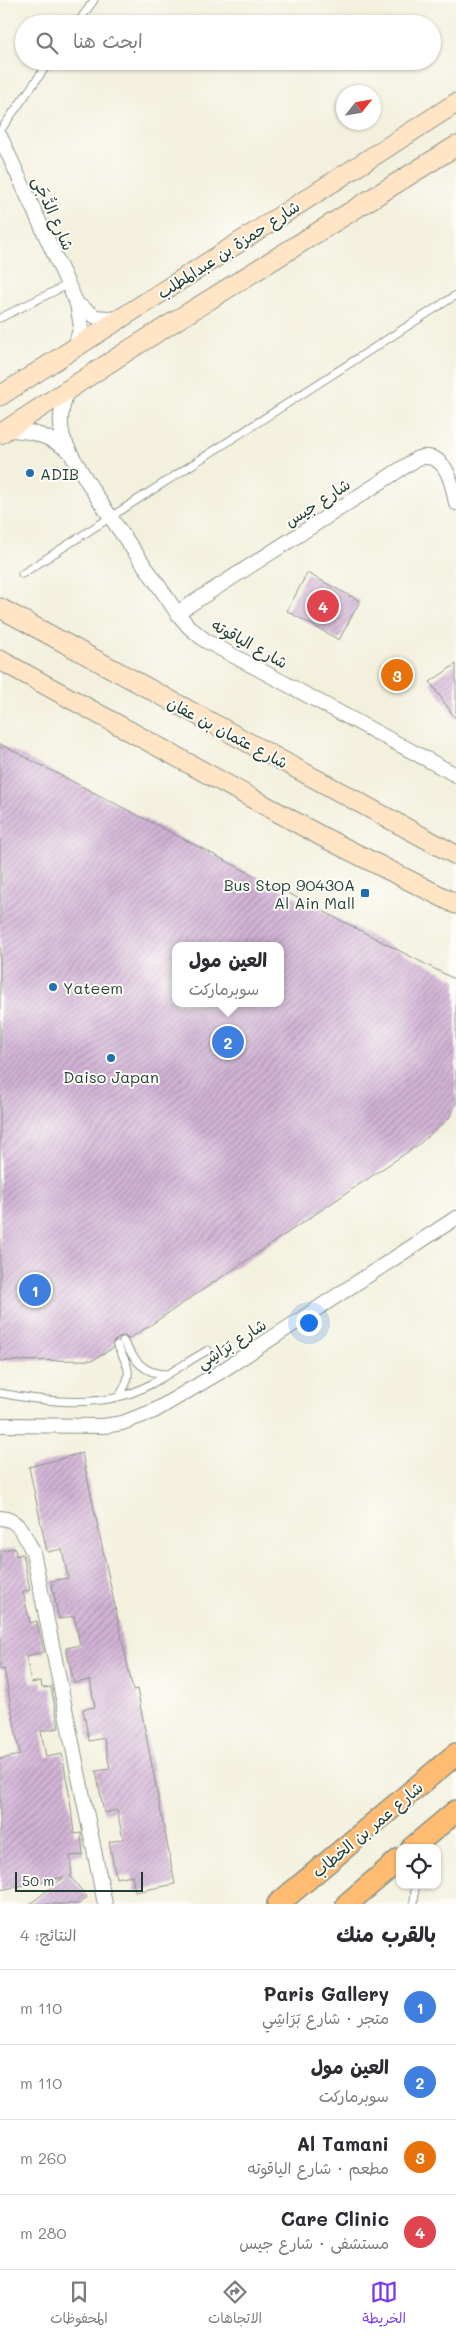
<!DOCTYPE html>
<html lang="ar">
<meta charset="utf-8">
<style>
:root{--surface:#fff;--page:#f7f7f7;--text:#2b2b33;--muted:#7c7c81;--line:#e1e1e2;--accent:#7c3aed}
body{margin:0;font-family:Mali,"Playpen Sans Arabic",sans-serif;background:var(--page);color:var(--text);direction:rtl}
.controls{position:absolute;right:15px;bottom:15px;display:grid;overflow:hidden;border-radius:10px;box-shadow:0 1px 4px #0004}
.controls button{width:45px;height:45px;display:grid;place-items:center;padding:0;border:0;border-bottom:1px solid var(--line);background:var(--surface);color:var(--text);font:25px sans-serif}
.compass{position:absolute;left:336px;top:85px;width:45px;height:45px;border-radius:50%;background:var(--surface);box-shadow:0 1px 4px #0004;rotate:59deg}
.scale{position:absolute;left:15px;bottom:12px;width:128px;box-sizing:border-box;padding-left:5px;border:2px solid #1f3d34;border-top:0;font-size:14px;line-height:18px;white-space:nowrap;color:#1f3d34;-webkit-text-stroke:4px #fdfcf7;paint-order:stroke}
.you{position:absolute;left:308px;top:1322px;width:18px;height:18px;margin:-12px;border:4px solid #fff;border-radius:50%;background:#1a73e8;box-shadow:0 0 0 8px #1a73e833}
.badge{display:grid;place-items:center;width:32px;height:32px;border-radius:50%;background:var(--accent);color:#fff;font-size:16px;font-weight:700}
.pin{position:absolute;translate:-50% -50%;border:2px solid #fff;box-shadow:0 1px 5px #0006}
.popup{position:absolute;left:172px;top:942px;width:112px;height:65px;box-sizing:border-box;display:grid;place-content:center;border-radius:10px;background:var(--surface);filter:drop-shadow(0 1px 4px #0005);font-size:16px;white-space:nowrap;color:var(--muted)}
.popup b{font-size:19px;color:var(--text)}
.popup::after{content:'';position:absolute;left:50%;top:100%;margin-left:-10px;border:10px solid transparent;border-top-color:var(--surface)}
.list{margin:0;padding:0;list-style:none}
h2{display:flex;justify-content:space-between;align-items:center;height:65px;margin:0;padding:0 20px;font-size:21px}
h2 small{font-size:16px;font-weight:400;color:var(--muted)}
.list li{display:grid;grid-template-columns:32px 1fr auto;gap:15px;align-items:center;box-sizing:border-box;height:75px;padding:0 20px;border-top:1px solid var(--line)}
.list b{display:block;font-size:19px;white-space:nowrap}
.list p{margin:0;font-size:16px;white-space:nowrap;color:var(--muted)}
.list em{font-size:16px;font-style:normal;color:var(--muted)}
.icon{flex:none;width:28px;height:28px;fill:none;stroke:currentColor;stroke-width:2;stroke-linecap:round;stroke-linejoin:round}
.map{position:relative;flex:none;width:456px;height:1904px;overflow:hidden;direction:ltr}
.search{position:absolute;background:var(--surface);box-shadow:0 1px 4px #0004;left:15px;right:15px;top:15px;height:55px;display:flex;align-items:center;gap:12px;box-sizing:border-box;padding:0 18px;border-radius:28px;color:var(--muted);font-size:19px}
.sheet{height:365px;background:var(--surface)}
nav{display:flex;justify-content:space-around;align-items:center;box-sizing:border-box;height:70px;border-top:1px solid var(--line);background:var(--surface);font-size:14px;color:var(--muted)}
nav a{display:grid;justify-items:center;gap:2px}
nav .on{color:var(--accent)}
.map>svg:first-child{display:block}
.building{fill:url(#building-hatch);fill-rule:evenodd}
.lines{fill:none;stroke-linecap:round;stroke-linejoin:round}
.lane-casing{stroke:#899688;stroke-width:9}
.street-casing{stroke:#899688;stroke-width:16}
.secondary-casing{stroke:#899688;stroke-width:21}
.primary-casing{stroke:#899688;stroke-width:24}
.lane{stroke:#fff;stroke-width:7}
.street{stroke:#fff;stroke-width:14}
.secondary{stroke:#ffe4c6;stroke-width:19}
.primary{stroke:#ffbb71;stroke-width:21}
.poi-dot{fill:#1f6fb2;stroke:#fdfcf7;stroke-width:2}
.labels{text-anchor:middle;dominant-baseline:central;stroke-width:4;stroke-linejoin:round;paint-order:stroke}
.street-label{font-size:16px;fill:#1f3d34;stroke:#fdfcf7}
.poi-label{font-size:16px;fill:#1f3d34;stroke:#fdfcf7;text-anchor:start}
</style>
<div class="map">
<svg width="456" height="1904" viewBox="0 0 456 1904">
<defs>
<pattern id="building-hatch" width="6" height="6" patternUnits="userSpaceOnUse" patternTransform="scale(1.25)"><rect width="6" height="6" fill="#d2b2d6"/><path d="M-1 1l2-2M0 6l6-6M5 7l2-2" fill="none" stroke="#aa92ae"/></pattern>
</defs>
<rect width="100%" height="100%" fill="#fdfcf7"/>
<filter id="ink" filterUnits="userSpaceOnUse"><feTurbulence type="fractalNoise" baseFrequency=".02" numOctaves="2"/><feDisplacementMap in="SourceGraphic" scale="10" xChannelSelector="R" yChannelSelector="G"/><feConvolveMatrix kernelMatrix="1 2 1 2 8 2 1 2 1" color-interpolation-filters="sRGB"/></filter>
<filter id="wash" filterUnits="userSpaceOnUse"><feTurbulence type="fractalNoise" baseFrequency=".0096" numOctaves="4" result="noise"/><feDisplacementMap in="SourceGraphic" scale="20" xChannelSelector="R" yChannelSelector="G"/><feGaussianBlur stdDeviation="1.12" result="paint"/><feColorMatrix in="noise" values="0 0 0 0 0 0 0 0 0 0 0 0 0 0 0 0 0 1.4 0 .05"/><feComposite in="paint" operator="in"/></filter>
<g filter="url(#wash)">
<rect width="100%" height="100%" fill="#f3f0dd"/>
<g id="blocks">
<!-- building -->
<path class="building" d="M 307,573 L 360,601 L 339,640 L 287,611 Z
M 456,664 L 456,719 L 430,682 Z
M 0,744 L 456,980 L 456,1104 L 449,1118 L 418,1145 L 143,1330 L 128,1339 L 125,1336 L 120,1337 L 113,1342 L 113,1348 L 93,1360 L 0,1361 ZM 176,946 L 280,946 L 280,1003 L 176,1003 Z
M 82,1453 L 133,1690 L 137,1689 L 175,1884 L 135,1892 L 132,1875 L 116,1878 L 109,1842 L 123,1839 L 117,1810 L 104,1813 L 96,1771 L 110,1769 L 104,1738 L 89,1741 L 83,1709 L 95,1707 L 90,1680 L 74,1683 L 66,1648 L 80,1645 L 74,1616 L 59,1619 L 51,1581 L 68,1578 L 62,1549 L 47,1552 L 29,1467 Z
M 15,1548 L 16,1556 L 23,1554 L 30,1590 L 23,1592 L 30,1623 L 37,1621 L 44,1652 L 26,1656 L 31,1683 L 41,1681 L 42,1688 L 51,1687 L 59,1728 L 41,1731 L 46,1757 L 62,1754 L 70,1799 L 74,1834 L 81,1833 L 83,1855 L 70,1856 L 72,1875 L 70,1876 L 87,1897 L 79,1904 L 30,1904 L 64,1877 L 0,1890 L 0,1759 L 20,1755 L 4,1669 L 0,1670 L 0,1551 Z"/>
</g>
</g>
<g filter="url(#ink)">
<use href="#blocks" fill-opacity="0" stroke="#899688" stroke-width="1"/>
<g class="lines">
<defs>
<path id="lane" d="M 77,24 L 94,0
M 0,131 L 50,61
M 0,318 L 67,285
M 22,574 L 456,295
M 123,1341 C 134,1359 143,1374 166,1374
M 117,1345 C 129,1367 134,1374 119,1396
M 0,1393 C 40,1401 87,1407 126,1395 C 155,1385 181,1365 208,1350
M 414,1904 L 415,1885"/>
<path id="street" d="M 0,136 L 77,304 L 81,326 L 75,347
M 77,304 L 96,317 L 118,319
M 68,389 C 62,405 58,421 63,437 C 69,453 79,467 87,481 C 115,527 148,568 177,613 L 189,627 L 206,641 L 456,775
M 6,430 C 31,430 49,436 69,451
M 177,613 L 418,458 C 446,451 452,482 456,503
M 0,1425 L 104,1426 L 122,1423 L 154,1411 L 220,1372 L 456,1218
M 0,1518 C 20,1519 25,1537 33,1552 L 105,1904"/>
<path id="secondary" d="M 0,396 L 456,103
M 0,434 L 132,348 L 456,146
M 0,608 L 456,855
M 0,660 L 321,836 L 456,904"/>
<path id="primary" d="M 412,1848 L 456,1811
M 278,1904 L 456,1754
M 347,1904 L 400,1859"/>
</defs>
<!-- lane casing -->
<use href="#lane" class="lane-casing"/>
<!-- street casing -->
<use href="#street" class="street-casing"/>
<!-- secondary casing -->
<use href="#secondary" class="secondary-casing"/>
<!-- primary casing -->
<use href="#primary" class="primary-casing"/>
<!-- lane -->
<use href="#lane" class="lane"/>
<!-- street -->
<use href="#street" class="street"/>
<!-- secondary -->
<use href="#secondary" class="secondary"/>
<!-- primary -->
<use href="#primary" class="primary"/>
</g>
</g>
<!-- markers -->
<g class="poi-dot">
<circle cx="30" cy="473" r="5"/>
<rect x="360" y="888" width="10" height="10" rx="2.5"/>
<circle cx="53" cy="987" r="5"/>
<circle cx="111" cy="1058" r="5"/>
</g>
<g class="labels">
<!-- street labels -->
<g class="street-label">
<text transform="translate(54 213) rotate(66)">شارع الدُّجَى</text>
<text transform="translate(228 249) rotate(-33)">شارع حمزة بن عبدالمطلب</text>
<text transform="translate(317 502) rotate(-33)">شارع جيس</text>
<text transform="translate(250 643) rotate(29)">شارع الياقوته</text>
<text transform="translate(228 732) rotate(28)">شارع عثمان بن عفان</text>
<text transform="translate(231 1343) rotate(-32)">شارع بَرَاشِي</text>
<text transform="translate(367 1829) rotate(-40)">شارع عمر بن الخطاب</text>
</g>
<!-- poi labels -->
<g class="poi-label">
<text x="40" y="473">ADIB</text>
<text x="355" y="884" text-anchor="end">Bus Stop 90430A<tspan x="355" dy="18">Al Ain Mall</tspan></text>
<text x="63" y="987">Yateem</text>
<text x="111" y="1076" text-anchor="middle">Daiso Japan</text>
</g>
</g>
</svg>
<div class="controls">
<button><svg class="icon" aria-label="locate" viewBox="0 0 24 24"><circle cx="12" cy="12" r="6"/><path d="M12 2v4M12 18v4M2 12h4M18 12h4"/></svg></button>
</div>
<svg class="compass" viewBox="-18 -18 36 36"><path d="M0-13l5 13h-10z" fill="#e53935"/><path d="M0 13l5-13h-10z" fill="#7c7c81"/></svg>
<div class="scale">50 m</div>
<div class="you"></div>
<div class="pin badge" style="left:35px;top:1290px;background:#3f7fe0">1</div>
<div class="pin badge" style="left:228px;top:1042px;background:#3f7fe0">2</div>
<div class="popup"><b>العين مول</b>سوبرماركت</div>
<div class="pin badge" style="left:397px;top:675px;background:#e8710a">3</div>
<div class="pin badge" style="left:323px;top:606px;background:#e0444e">4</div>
<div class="search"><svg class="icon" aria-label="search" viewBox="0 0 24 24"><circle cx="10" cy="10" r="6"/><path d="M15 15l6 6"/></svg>ابحث هنا</div>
</div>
<section class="sheet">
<h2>بالقرب منك<small>النتائج: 4</small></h2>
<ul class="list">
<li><span class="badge" style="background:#3f7fe0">1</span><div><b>Paris Gallery</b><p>متجر · شارع بَرَاشِي</p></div><em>110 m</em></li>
<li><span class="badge" style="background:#3f7fe0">2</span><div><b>العين مول</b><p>سوبرماركت</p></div><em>110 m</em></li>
<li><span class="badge" style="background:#e8710a">3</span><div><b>Al Tamani</b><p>مطعم · شارع الياقوته</p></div><em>260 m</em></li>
<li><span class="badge" style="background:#e0444e">4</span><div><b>Care Clinic</b><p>مستشفى · شارع جيس</p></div><em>280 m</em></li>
</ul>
</section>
<nav>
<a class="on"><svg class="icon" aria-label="map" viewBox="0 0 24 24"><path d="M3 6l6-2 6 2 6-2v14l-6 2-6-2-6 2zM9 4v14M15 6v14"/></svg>الخريطة</a>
<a><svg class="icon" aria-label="directions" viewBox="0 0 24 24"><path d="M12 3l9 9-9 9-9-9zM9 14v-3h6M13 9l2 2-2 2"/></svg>الاتجاهات</a>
<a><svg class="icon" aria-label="saved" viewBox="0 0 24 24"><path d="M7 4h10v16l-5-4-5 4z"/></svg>المحفوظات</a>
</nav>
